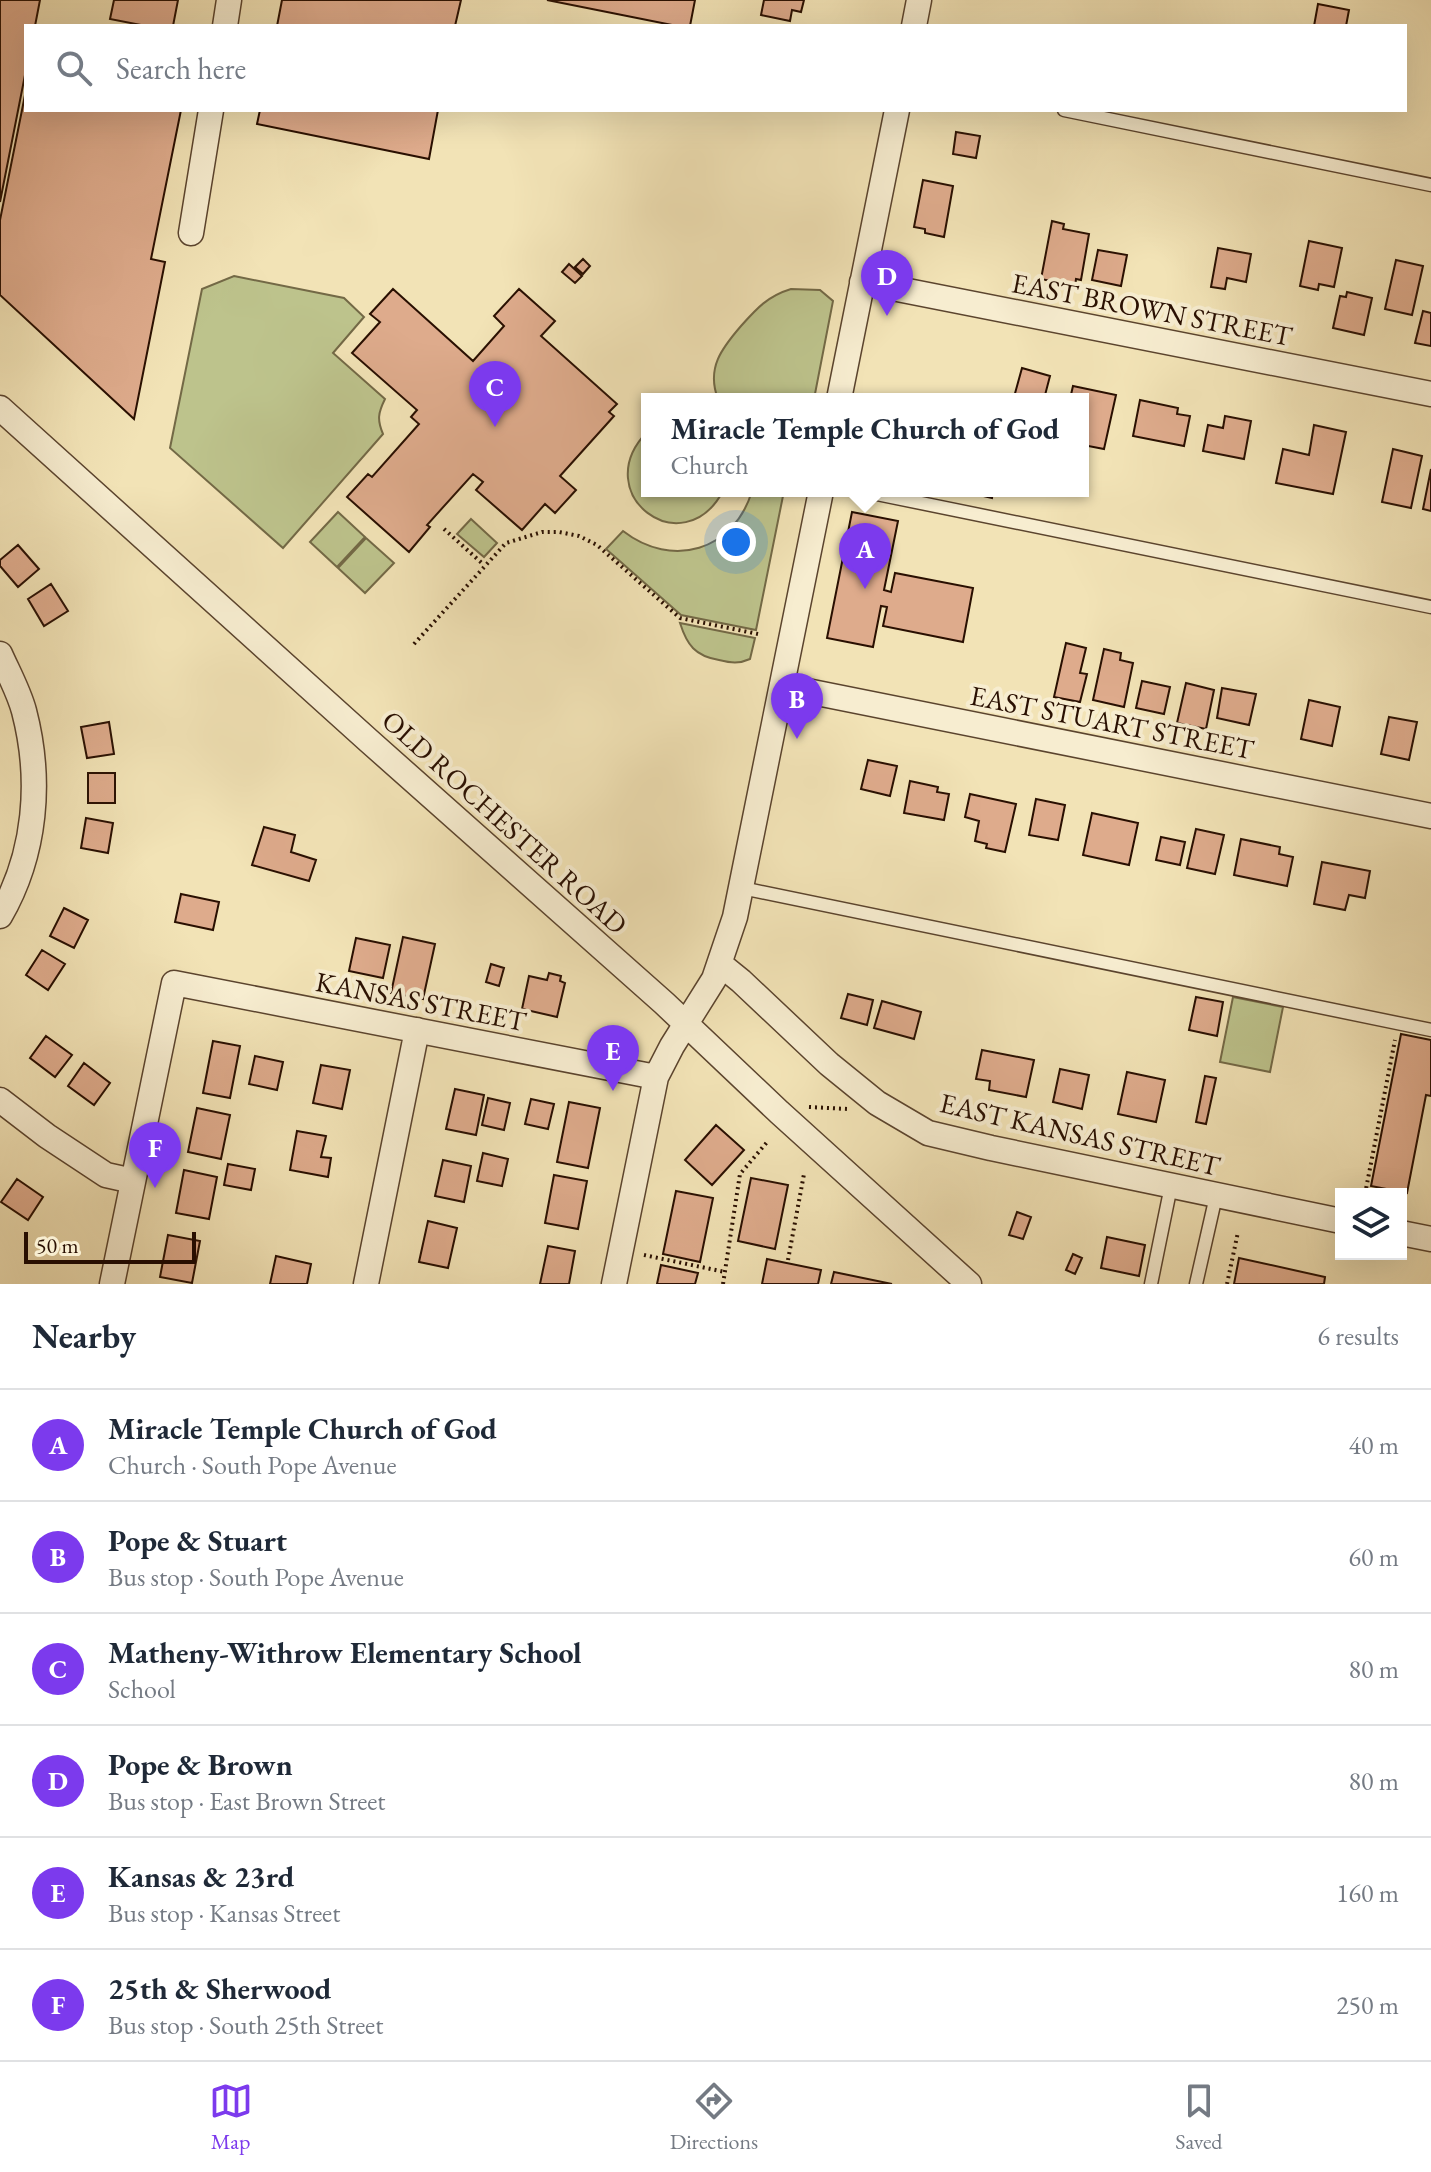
<!DOCTYPE html>
<meta charset="utf-8">
<style>
:root{--surface:#fff;--page:#f6f6f7;--text:#1f2937;--muted:#747a83;--line:#e0e1e3;--accent:#7c3aed}
body{margin:0;font-family:"EB Garamond",serif;background:var(--page);color:var(--text)}
.controls{position:absolute;right:24px;bottom:24px;display:grid;overflow:hidden;border-radius:0px;box-shadow:0 8px 32px #0002}
.controls button{width:72px;height:72px;display:grid;place-items:center;padding:0;border:0;border-bottom:2px solid var(--line);background:var(--surface);color:var(--text);font:40px sans-serif}
.scale{position:absolute;left:24px;bottom:20px;width:172px;box-sizing:border-box;padding-left:8px;border:4px solid #290f01;border-top:0;font-size:22px;line-height:28px;white-space:nowrap;color:#290f01;-webkit-text-stroke:6px #f7edd0;paint-order:stroke}
.you{position:absolute;left:736px;top:542px;width:28px;height:28px;margin:-20px;border:6px solid #fff;border-radius:50%;background:#1a73e8;box-shadow:0 0 0 12px #1a73e833}
.badge{display:grid;place-items:center;width:52px;height:52px;border-radius:50%;background:var(--accent);color:#fff;font-size:26px;font-weight:700}
.pin{position:absolute;translate:-50% -66px;filter:drop-shadow(0 2px 4px #0008)}
.pin::after{content:'';position:absolute;top:42px;width:28px;height:24px;background:inherit;clip-path:polygon(0 0,100% 0,50% 100%)}
.popup{position:absolute;left:641px;top:393px;width:448px;height:104px;box-sizing:border-box;display:grid;place-content:center;border-radius:0px;background:var(--surface);filter:drop-shadow(0 2px 6px #0005);font-size:26px;white-space:nowrap;color:var(--muted)}
.popup b{font-size:30px;color:var(--text)}
.popup::after{content:'';position:absolute;left:50%;top:100%;margin-left:-16px;border:16px solid transparent;border-top-color:var(--surface)}
.list{margin:0;padding:0;list-style:none}
h2{display:flex;justify-content:space-between;align-items:center;height:104px;margin:0;padding:0 32px;font-size:34px}
h2 small{font-size:26px;font-weight:400;color:var(--muted)}
.list li{display:grid;grid-template-columns:52px 1fr auto;gap:24px;align-items:center;box-sizing:border-box;height:112px;padding:0 32px;border-top:2px solid var(--line)}
.list b{display:block;font-size:30px;white-space:nowrap}
.list p{margin:0;font-size:26px;white-space:nowrap;color:var(--muted)}
.list em{font-size:26px;font-style:normal;color:var(--muted)}
.icon{flex:none;width:44px;height:44px;fill:none;stroke:currentColor;stroke-width:2;stroke-linecap:round;stroke-linejoin:round}
.map{position:relative;flex:none;width:1431px;height:1284px;overflow:hidden}
.search{position:absolute;background:var(--surface);box-shadow:0 8px 32px #0002;left:24px;right:24px;top:24px;height:88px;display:flex;align-items:center;gap:20px;box-sizing:border-box;padding:0 28px;border-radius:0px;color:var(--muted);font-size:30px}
.sheet{height:776px;background:var(--surface)}
nav{display:flex;justify-content:space-around;align-items:center;box-sizing:border-box;height:112px;border-top:2px solid var(--line);background:var(--surface);font-size:22px;color:var(--muted)}
nav a{display:grid;justify-items:center;gap:4px}
nav .on{color:var(--accent)}
.map>svg:first-child{display:block}
.green{fill:#bdc38c;stroke:#736946;stroke-width:2}
.building{fill:#deab8c;stroke:#290f01;stroke-width:2}
.lines{fill:none;stroke-linecap:round;stroke-linejoin:round}
.service-casing{stroke:#5b442e;stroke-width:15}
.minor-casing{stroke:#5b442e;stroke-width:27}
.path{stroke:#290f01;stroke-width:4;stroke-dasharray:2 4;stroke-linecap:butt}
.service{stroke:#f7edd0;stroke-width:12}
.minor{stroke:#f7edd0;stroke-width:24}
.labels{text-anchor:middle;dominant-baseline:central;stroke-width:8;stroke-linejoin:round;paint-order:stroke}
.street-label{font-size:28px;fill:#290f01;stroke:#f7edd0}
</style>
<div class="map">
<svg width="1431" height="1284" viewBox="0 0 1431 1284">
<rect width="100%" height="100%" fill="#f2e3b6"/>
<filter id="stains"><feTurbulence type="fractalNoise" baseFrequency=".0025" numOctaves="4"/><feColorMatrix values="0 0 0 0 .2 0 0 0 0 .09 0 0 0 0 .02 0 0 0 .5 -.17"/></filter>
<radialGradient id="worn" r=".72"><stop offset=".6" stop-color="#630" stop-opacity="0"/><stop offset="1" stop-color="#630" stop-opacity=".3"/></radialGradient>
<!-- green -->
<path class="green" d="M 234,276 L 344,298 L 364,317 L 333,353 L 385,399 C 378,413 377,420 383,434 L 283,548 L 170,448 L 202,289 Z
M 791,289 L 820,290 L 833,301 L 814,399 L 718,399 C 706,368 722,348 741,326 C 757,308 768,296 791,289 Z
M 647,432 L 647,491 L 723,491 C 683,566 587,494 647,432 Z
M 752,491 L 784,491 L 756,630 L 681,615 L 606,549 L 623,531 C 672,569 734,551 752,491 Z
M 338,512 L 365,537 L 337,567 L 310,542 Z
M 471,519 L 497,543 L 484,557 L 457,534 Z
M 366,538 L 394,563 L 365,593 L 338,568 Z
M 680,623 L 755,638 L 750,659 C 739,664 731,663 719,660 C 695,656 687,645 680,623 Z
M 1233,997 L 1283,1007 L 1270,1072 L 1220,1062 Z"/>
<!-- building -->
<path class="building" d="M 0,0 L 40,0 L 35,26 L 26,26 L 26,70 L 0,202 Z
M 114,0 L 178,0 L 173,26 L 146,26 L 110,19 Z
M 282,0 L 461,0 L 455,26 L 277,26 Z
M 547,0 L 695,0 L 690,26 L 677,26 Z
M 764,0 L 804,0 L 801,12 L 792,10 L 790,21 L 761,15 Z
M 1318,4 L 1349,10 L 1346,26 L 1314,26 Z
M 26,90 L 26,110 L 181,110 L 151,259 L 165,262 L 134,419 L 0,295 L 0,220 Z
M 260,110 L 438,110 L 429,159 L 257,124 Z
M 956,132 L 980,136 L 976,158 L 953,154 Z
M 923,180 L 953,186 L 944,237 L 925,233 L 925,229 L 914,227 Z
M 1052,221 L 1064,224 L 1063,229 L 1089,234 L 1081,280 L 1076,279 L 1075,286 L 1041,279 Z
M 1309,241 L 1342,248 L 1334,287 L 1319,284 L 1318,290 L 1300,286 Z
M 1218,248 L 1251,254 L 1246,282 L 1227,278 L 1225,289 L 1211,287 Z
M 1098,250 L 1127,255 L 1121,286 L 1092,280 Z
M 583,259 L 590,266 L 583,274 L 575,267 Z
M 1396,260 L 1423,266 L 1412,315 L 1385,309 Z
M 569,264 L 582,276 L 575,283 L 562,272 Z
M 393,289 L 473,361 L 504,326 L 494,316 L 519,289 L 555,321 L 541,336 L 617,404 L 609,412 L 614,416 L 560,476 L 576,490 L 555,513 L 545,504 L 522,530 L 476,490 L 483,482 L 473,474 L 427,525 L 430,527 L 409,552 L 347,497 L 368,474 L 372,477 L 419,424 L 411,417 L 417,410 L 352,353 L 380,322 L 370,314 Z
M 1347,292 L 1372,298 L 1364,335 L 1333,328 L 1340,296 L 1346,297 Z
M 1423,311 L 1431,313 L 1431,346 L 1415,343 Z
M 1022,368 L 1050,376 L 1044,399 L 1014,397 Z
M 1073,386 L 1116,395 L 1104,449 L 1083,445 L 1083,399 L 1070,399 Z
M 1140,400 L 1178,408 L 1177,414 L 1190,416 L 1184,446 L 1133,436 Z
M 1225,416 L 1251,421 L 1244,459 L 1203,451 L 1208,425 L 1223,428 Z
M 1314,425 L 1346,432 L 1333,494 L 1276,483 L 1283,449 L 1309,455 Z
M 1393,449 L 1422,456 L 1411,508 L 1382,502 Z
M 1431,469 L 1431,511 L 1423,509 Z
M 962,491 L 993,491 L 992,498 Z
M 852,512 L 898,521 L 884,590 L 891,592 L 895,573 L 973,588 L 963,642 L 883,626 L 887,607 L 881,606 L 873,647 L 827,638 Z
M 18,545 L 39,569 L 18,587 L 0,566 L 0,560 Z
M 51,584 L 68,611 L 44,626 L 28,599 Z
M 1066,643 L 1086,648 L 1080,673 L 1087,674 L 1080,702 L 1054,697 Z
M 1104,649 L 1121,653 L 1120,660 L 1133,663 L 1124,707 L 1093,700 Z
M 1142,681 L 1170,687 L 1164,714 L 1136,708 Z
M 1186,683 L 1214,690 L 1206,729 L 1177,723 Z
M 1222,688 L 1256,694 L 1249,725 L 1217,718 Z
M 1309,700 L 1340,707 L 1332,746 L 1301,739 Z
M 1389,717 L 1417,722 L 1409,760 L 1381,754 Z
M 109,722 L 114,754 L 87,758 L 81,727 Z
M 868,760 L 897,766 L 890,796 L 861,789 Z
M 88,773 L 115,773 L 115,803 L 88,803 Z
M 910,781 L 938,787 L 937,792 L 949,794 L 944,820 L 904,813 Z
M 970,794 L 1016,804 L 1005,852 L 986,848 L 987,844 L 975,841 L 979,821 L 965,817 Z
M 1036,799 L 1065,805 L 1058,840 L 1029,835 Z
M 1092,813 L 1138,823 L 1129,865 L 1083,855 Z
M 86,818 L 113,823 L 108,853 L 81,848 Z
M 264,827 L 295,835 L 291,852 L 316,860 L 309,881 L 252,865 Z
M 1196,829 L 1224,835 L 1215,874 L 1187,868 Z
M 1161,837 L 1185,842 L 1180,865 L 1156,860 Z
M 1241,839 L 1280,847 L 1279,854 L 1293,857 L 1287,886 L 1234,875 Z
M 1322,862 L 1370,871 L 1365,898 L 1349,895 L 1345,910 L 1314,904 Z
M 181,894 L 219,902 L 213,930 L 175,922 Z
M 64,908 L 88,920 L 74,948 L 50,936 Z
M 403,937 L 435,944 L 423,999 L 391,993 Z
M 356,938 L 390,945 L 383,978 L 349,971 Z
M 42,950 L 65,964 L 48,990 L 26,975 Z
M 491,964 L 504,968 L 499,986 L 486,982 Z
M 549,973 L 561,976 L 560,981 L 565,983 L 557,1017 L 522,1009 L 529,976 L 547,980 Z
M 848,994 L 873,1000 L 867,1025 L 841,1018 Z
M 1196,997 L 1223,1002 L 1217,1036 L 1189,1030 Z
M 882,1001 L 921,1012 L 914,1039 L 874,1028 Z
M 1401,1034 L 1431,1040 L 1431,1096 L 1426,1095 L 1407,1193 L 1371,1186 Z
M 46,1036 L 72,1055 L 55,1077 L 30,1058 Z
M 213,1041 L 240,1046 L 230,1098 L 203,1093 Z
M 982,1050 L 1034,1060 L 1026,1097 L 989,1090 L 990,1081 L 976,1079 Z
M 255,1056 L 283,1062 L 277,1090 L 249,1084 Z
M 84,1063 L 110,1083 L 94,1105 L 68,1086 Z
M 321,1065 L 350,1070 L 342,1109 L 313,1103 Z
M 1060,1069 L 1089,1075 L 1082,1109 L 1053,1102 Z
M 1127,1072 L 1165,1080 L 1156,1122 L 1118,1114 Z
M 1205,1076 L 1216,1078 L 1206,1124 L 1196,1122 Z
M 455,1089 L 484,1095 L 476,1135 L 446,1129 Z
M 488,1098 L 510,1103 L 504,1130 L 482,1125 Z
M 531,1099 L 554,1104 L 548,1129 L 525,1124 Z
M 569,1102 L 600,1108 L 588,1168 L 557,1162 Z
M 197,1108 L 230,1115 L 221,1159 L 188,1152 Z
M 716,1125 L 744,1150 L 712,1185 L 685,1160 Z
M 297,1131 L 326,1136 L 321,1157 L 331,1158 L 328,1177 L 290,1170 Z
M 483,1153 L 508,1159 L 502,1186 L 477,1181 Z
M 443,1160 L 471,1166 L 464,1202 L 435,1196 Z
M 228,1164 L 255,1169 L 251,1190 L 224,1185 Z
M 184,1170 L 217,1177 L 209,1219 L 176,1213 Z
M 554,1175 L 587,1181 L 578,1229 L 545,1223 Z
M 751,1178 L 788,1185 L 775,1249 L 738,1241 Z
M 17,1179 L 43,1197 L 28,1220 L 1,1202 Z
M 676,1191 L 713,1198 L 700,1262 L 663,1254 Z
M 1017,1212 L 1031,1217 L 1023,1239 L 1009,1235 Z
M 428,1221 L 457,1228 L 448,1268 L 419,1262 Z
M 168,1235 L 200,1241 L 192,1283 L 160,1277 Z
M 1107,1237 L 1145,1245 L 1139,1276 L 1101,1268 Z
M 548,1246 L 575,1251 L 569,1284 L 540,1284 Z
M 1073,1254 L 1082,1258 L 1075,1274 L 1066,1270 Z
M 276,1256 L 311,1264 L 307,1284 L 270,1284 Z
M 1239,1258 L 1325,1277 L 1324,1284 L 1234,1284 Z
M 767,1259 L 821,1270 L 818,1284 L 762,1284 Z
M 661,1265 L 698,1273 L 695,1284 L 657,1284 Z
M 834,1272 L 892,1284 L 831,1284 Z"/>
<g class="lines">
<defs>
<path id="service" d="M 1064,110 L 1431,185
M 862,491 L 1431,607
M 742,888 L 1431,1030
M 1151,1284 L 1171,1186
M 1196,1284 L 1216,1196"/>
<path id="minor" d="M 225,26 L 229,0
M 914,26 L 919,0
M 191,233 L 211,110
M 862,282 L 1431,394
M 839,399 L 897,110
M 0,408 L 369,741 L 664,1003 L 779,1112 L 969,1284
M 0,654 C 8,672 19,692 24,711 C 42,780 36,854 0,916
M 782,686 L 1431,816
M 720,964 L 741,981 L 829,1064 L 877,1103 L 928,1133 L 991,1148 L 1341,1221
M 0,1100 L 47,1136 L 106,1175 L 133,1181
M 1401,1233 L 1431,1239
M 112,1284 L 174,983 L 656,1077
M 366,1284 L 417,1030
M 614,1284 L 656,1077 L 672,1046 L 714,979 L 735,917 L 821,491"/>
</defs>
<!-- service casing -->
<use href="#service" class="service-casing"/>
<!-- minor casing -->
<use href="#minor" class="minor-casing"/>
<!-- path -->
<path class="path" d="M 444,529 L 484,565
M 414,644 L 506,543 L 542,532 L 559,532 L 579,536 L 597,545 L 680,618 L 758,634
M 809,1107 L 848,1109
M 1365,1194 L 1395,1040
M 644,1255 L 725,1272
M 788,1260 L 804,1174
M 723,1284 L 740,1174 L 768,1141
M 1227,1284 L 1238,1232"/>
<!-- service -->
<use href="#service" class="service"/>
<!-- minor -->
<use href="#minor" class="minor"/>
</g>
<g class="labels">
<!-- street labels -->
<g class="street-label">
<text transform="translate(1152 309) rotate(11)">EAST BROWN STREET</text>
<text transform="translate(1112 722) rotate(11)">EAST STUART STREET</text>
<text transform="translate(505 822) rotate(42)">OLD ROCHESTER ROAD</text>
<text transform="translate(421 1001) rotate(11)">KANSAS STREET</text>
<text transform="translate(1080 1134) rotate(13)">EAST KANSAS STREET</text>
</g>
</g>
<rect width="100%" height="100%" filter="url(#stains)"/>
<rect width="100%" height="100%" fill="url(#worn)"/>
</svg>
<div class="controls">
<button><svg class="icon" aria-label="layers" viewBox="0 0 24 24"><path d="M12 4l9 5-9 5-9-5zM3 14l9 5 9-5"/></svg></button>
</div>
<div class="scale">50 m</div>
<div class="you"></div>
<div class="pin badge" style="left:865px;top:589px">A</div>
<div class="popup"><b>Miracle Temple Church of God</b>Church</div>
<div class="pin badge" style="left:797px;top:739px">B</div>
<div class="pin badge" style="left:495px;top:427px">C</div>
<div class="pin badge" style="left:887px;top:316px">D</div>
<div class="pin badge" style="left:613px;top:1091px">E</div>
<div class="pin badge" style="left:155px;top:1188px">F</div>
<div class="search"><svg class="icon" aria-label="search" viewBox="0 0 24 24"><circle cx="10" cy="10" r="6"/><path d="M15 15l6 6"/></svg>Search here</div>
</div>
<section class="sheet">
<h2>Nearby<small>6 results</small></h2>
<ul class="list">
<li><span class="badge">A</span><div><b>Miracle Temple Church of God</b><p>Church · South Pope Avenue</p></div><em>40 m</em></li>
<li><span class="badge">B</span><div><b>Pope &amp; Stuart</b><p>Bus stop · South Pope Avenue</p></div><em>60 m</em></li>
<li><span class="badge">C</span><div><b>Matheny-Withrow Elementary School</b><p>School</p></div><em>80 m</em></li>
<li><span class="badge">D</span><div><b>Pope &amp; Brown</b><p>Bus stop · East Brown Street</p></div><em>80 m</em></li>
<li><span class="badge">E</span><div><b>Kansas &amp; 23rd</b><p>Bus stop · Kansas Street</p></div><em>160 m</em></li>
<li><span class="badge">F</span><div><b>25th &amp; Sherwood</b><p>Bus stop · South 25th Street</p></div><em>250 m</em></li>
</ul>
</section>
<nav>
<a class="on"><svg class="icon" aria-label="map" viewBox="0 0 24 24"><path d="M3 6l6-2 6 2 6-2v14l-6 2-6-2-6 2zM9 4v14M15 6v14"/></svg>Map</a>
<a><svg class="icon" aria-label="directions" viewBox="0 0 24 24"><path d="M12 3l9 9-9 9-9-9zM9 14v-3h6M13 9l2 2-2 2"/></svg>Directions</a>
<a><svg class="icon" aria-label="saved" viewBox="0 0 24 24"><path d="M7 4h10v16l-5-4-5 4z"/></svg>Saved</a>
</nav>
